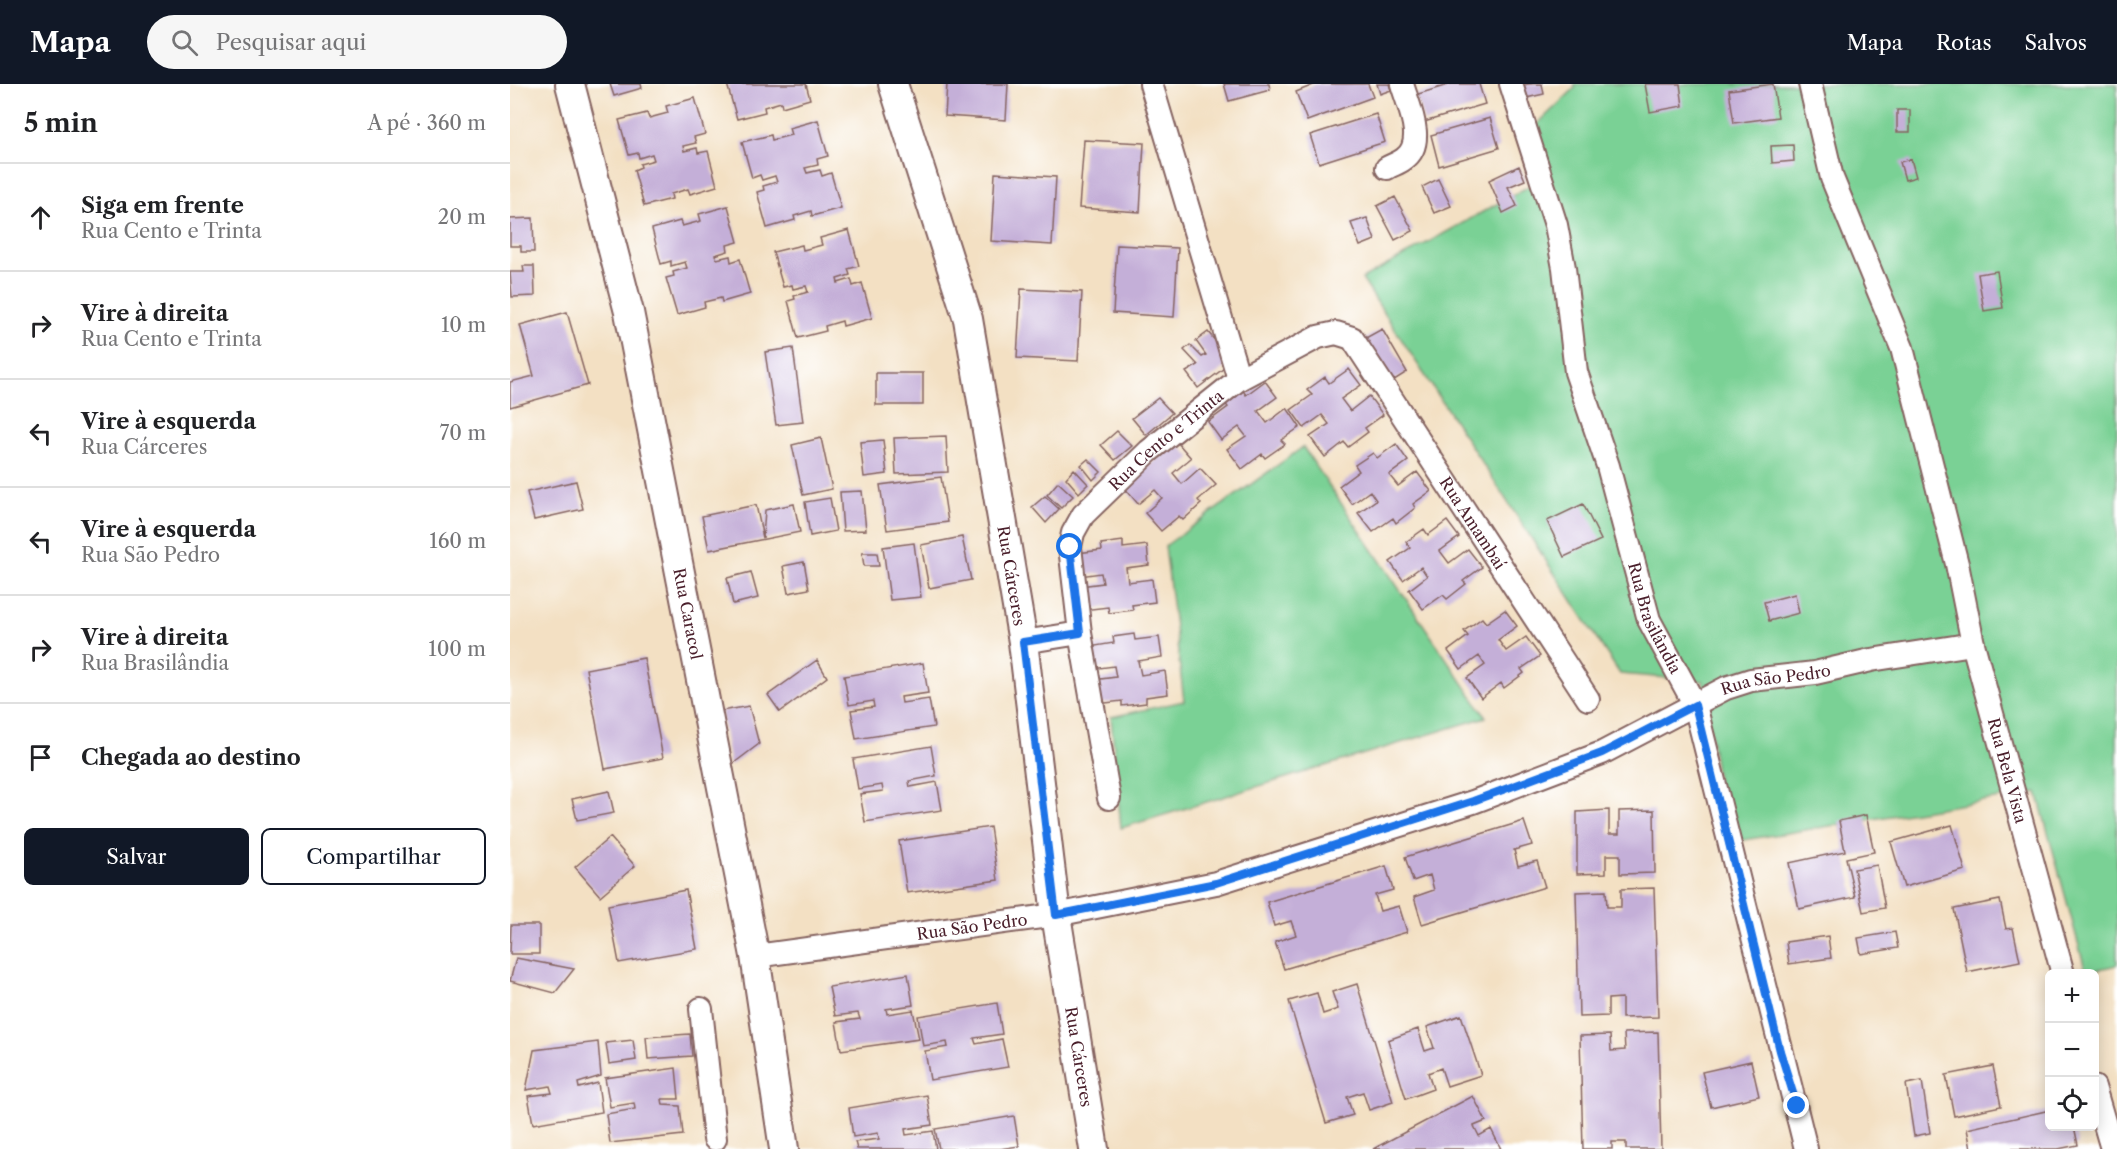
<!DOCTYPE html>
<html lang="pt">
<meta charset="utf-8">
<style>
:root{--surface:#fff;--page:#f6f6f6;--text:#202124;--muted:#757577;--line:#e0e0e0;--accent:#111827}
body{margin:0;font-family:"Libre Caslon Text",serif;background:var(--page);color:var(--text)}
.controls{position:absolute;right:18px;bottom:18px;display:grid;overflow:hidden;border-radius:9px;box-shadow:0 3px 15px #0003}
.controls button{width:54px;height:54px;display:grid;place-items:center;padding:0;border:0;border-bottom:2px solid var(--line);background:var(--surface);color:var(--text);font:30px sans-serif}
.stop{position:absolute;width:18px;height:18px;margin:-14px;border:4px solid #1a73e8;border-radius:50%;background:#fff}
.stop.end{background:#1a73e8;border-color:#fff;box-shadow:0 2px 6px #0008}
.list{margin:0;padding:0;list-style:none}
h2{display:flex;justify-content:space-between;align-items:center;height:78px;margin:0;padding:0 24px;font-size:26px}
h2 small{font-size:20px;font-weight:400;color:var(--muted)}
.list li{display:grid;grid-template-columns:39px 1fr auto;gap:18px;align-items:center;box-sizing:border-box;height:108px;padding:0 24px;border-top:2px solid var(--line)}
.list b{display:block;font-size:22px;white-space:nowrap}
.list p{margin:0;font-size:20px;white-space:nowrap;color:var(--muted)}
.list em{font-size:20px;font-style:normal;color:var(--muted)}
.actions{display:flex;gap:12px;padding:18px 24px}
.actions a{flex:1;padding:14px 0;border:2px solid var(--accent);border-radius:9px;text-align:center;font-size:21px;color:var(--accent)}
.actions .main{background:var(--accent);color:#fff}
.icon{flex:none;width:33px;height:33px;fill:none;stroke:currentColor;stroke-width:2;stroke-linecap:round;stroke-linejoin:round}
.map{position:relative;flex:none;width:1607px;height:1065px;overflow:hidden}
header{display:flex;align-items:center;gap:36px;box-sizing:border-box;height:84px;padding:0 30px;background:var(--accent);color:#fff}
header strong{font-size:28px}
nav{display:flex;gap:33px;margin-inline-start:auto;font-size:21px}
.search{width:420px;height:54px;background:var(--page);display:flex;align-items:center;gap:15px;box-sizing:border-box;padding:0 21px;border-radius:33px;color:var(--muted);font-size:22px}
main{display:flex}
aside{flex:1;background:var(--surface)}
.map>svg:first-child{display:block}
.green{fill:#7ad195;stroke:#627860;stroke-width:1.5}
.building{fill:#c4afd8}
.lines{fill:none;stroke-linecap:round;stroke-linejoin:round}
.minor-casing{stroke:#856360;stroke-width:26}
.tertiary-casing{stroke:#856360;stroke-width:32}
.minor{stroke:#fff;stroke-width:22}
.tertiary{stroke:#fff;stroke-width:28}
.route{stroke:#1a73e8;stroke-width:8}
.labels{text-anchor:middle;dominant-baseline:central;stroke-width:4.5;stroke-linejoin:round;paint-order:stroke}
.street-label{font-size:16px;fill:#4a1f2b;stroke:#fff}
</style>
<header>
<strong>Mapa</strong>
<div class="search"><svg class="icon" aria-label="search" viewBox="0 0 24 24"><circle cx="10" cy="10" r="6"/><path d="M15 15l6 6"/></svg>Pesquisar aqui</div>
<nav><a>Mapa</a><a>Rotas</a><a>Salvos</a></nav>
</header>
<main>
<aside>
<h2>5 min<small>A pé · 360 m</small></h2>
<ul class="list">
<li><svg class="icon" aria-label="ahead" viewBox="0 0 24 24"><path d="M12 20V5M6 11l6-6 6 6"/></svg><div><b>Siga em frente</b><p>Rua Cento e Trinta</p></div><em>20 m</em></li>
<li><svg class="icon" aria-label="right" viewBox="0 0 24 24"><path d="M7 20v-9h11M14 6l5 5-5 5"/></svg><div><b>Vire à direita</b><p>Rua Cento e Trinta</p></div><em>10 m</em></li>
<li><svg class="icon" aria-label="left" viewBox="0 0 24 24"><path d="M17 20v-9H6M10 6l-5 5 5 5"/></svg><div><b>Vire à esquerda</b><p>Rua Cárceres</p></div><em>70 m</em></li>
<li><svg class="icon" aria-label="left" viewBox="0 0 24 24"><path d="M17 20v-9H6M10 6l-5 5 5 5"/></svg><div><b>Vire à esquerda</b><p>Rua São Pedro</p></div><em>160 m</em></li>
<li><svg class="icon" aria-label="right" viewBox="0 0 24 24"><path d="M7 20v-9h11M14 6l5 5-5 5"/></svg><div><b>Vire à direita</b><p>Rua Brasilândia</p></div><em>100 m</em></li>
<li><svg class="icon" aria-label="arrive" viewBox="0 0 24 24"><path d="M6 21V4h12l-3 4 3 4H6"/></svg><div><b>Chegada ao destino</b></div></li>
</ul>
<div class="actions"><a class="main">Salvar</a><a>Compartilhar</a></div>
</aside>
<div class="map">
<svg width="1607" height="1065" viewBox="0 0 1607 1065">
<rect width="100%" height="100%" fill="#fff"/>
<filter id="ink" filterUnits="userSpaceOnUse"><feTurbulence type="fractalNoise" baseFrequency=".0167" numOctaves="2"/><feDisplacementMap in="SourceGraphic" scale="12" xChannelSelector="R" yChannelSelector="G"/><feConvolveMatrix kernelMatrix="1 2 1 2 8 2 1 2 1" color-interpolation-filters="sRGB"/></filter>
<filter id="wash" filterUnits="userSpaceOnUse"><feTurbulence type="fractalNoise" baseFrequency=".008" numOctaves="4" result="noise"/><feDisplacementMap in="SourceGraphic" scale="24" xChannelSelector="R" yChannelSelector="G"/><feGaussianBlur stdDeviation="1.35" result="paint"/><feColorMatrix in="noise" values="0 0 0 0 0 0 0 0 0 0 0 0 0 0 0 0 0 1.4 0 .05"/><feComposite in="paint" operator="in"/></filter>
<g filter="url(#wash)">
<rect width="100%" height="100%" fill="#f3e0c3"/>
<!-- green -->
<path class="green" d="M 1064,0 L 1607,0 L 1607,881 L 1576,888 L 1527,708 L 1216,759 L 1193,597 L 1110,590 L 852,195 L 1030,96 L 1021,46 L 1065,4 Z
M 793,363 L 976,633 L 611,744 L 601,633 L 674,617 L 655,462 Z"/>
<g id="blocks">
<!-- building -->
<path class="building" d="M 100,0 L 131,0 L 132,4 L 104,12 Z
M 217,0 L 296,0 L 300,15 L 272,23 L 271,18 L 254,23 L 255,28 L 227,35 Z
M 437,0 L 498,0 L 496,36 L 435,32 Z
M 714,0 L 759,0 L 760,6 L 719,17 Z
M 806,0 L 858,0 L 863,13 L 797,37 L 786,8 Z
M 867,0 L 879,0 L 881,6 L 870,10 Z
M 941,0 L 969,0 L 975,20 L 914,38 L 905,11 Z
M 1019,0 L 1032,0 L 1034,10 L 1016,14 L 1013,1 Z
M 1135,0 L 1170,0 L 1173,22 L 1140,28 Z
M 1263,0 L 1268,33 L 1224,39 L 1219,6 Z
M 185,14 L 195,50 L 184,53 L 186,59 L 173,62 L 174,67 L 187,64 L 188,69 L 198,67 L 207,102 L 180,110 L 178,105 L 161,110 L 162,115 L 134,122 L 124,86 L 131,83 L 130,80 L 144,76 L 142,70 L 129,74 L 128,69 L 119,71 L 109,36 L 137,29 L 139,34 L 158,29 L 156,22 Z
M 1387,26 L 1400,26 L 1400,48 L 1387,48 Z
M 866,30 L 875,58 L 809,79 L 800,51 Z
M 980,34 L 989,64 L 929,82 L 921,51 Z
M 308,36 L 318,72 L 307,75 L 308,81 L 295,84 L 297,89 L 310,86 L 312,92 L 321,89 L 331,124 L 302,132 L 301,127 L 284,132 L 285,136 L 257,144 L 247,108 L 254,106 L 253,102 L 267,98 L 265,92 L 252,96 L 250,91 L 242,94 L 232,58 L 261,51 L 262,56 L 281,51 L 279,44 Z
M 574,56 L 634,59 L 630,128 L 569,124 Z
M 1283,61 L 1284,77 L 1262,79 L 1261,62 Z
M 1401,75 L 1406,93 L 1395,96 L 1390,78 Z
M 1009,82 L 1015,96 L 998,103 L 1007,122 L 993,129 L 979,96 Z
M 485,89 L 546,93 L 542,161 L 481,157 Z
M 928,95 L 941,122 L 924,129 L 912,103 Z
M 885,113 L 903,147 L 885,156 L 867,122 Z
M 218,122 L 228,158 L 217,161 L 218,167 L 205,171 L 207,175 L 220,172 L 221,178 L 230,175 L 240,210 L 212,218 L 211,214 L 194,218 L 195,223 L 167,231 L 156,194 L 164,192 L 163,188 L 177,184 L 175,178 L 161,182 L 161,177 L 151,180 L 142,145 L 170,137 L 172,142 L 191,137 L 189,130 Z
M 23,134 L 24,168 L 11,168 L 11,162 L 0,162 L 0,135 Z
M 857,134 L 865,156 L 850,162 L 841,139 Z
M 339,146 L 349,182 L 338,185 L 340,191 L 327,195 L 328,199 L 341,195 L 343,202 L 352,199 L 362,234 L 333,242 L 332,237 L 315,242 L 316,247 L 288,254 L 278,217 L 285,215 L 284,212 L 298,208 L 296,202 L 283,205 L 282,201 L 273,203 L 263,168 L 292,161 L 293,166 L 312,161 L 310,154 Z
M 607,161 L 668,164 L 664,233 L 603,229 Z
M 13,182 L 24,182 L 25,212 L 2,213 L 0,188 L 14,188 Z
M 1487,187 L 1493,224 L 1474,227 L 1468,190 Z
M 511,205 L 572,208 L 568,277 L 507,274 Z
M 57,228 L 78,301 L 0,323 L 0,298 L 24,292 L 10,241 Z
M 872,245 L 897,288 L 878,300 L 852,256 Z
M 698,248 L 722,278 L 688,304 L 676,288 L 688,281 L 674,266 L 680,261 L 692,273 L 696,271 L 686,257 Z
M 283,264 L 293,338 L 266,341 L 255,268 Z
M 839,285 L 851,301 L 831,315 L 840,327 L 859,312 L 873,331 L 855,344 L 858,348 L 838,363 L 834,358 L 815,373 L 800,353 L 819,340 L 812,331 L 794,344 L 781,326 L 802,311 L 797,306 L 815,293 L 819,299 Z
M 366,289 L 413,289 L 413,321 L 366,321 Z
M 755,297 L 767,313 L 748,327 L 757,339 L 777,324 L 790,343 L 771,356 L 775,360 L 755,374 L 752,370 L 732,385 L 717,365 L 736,352 L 729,343 L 711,356 L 698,338 L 718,323 L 714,318 L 732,305 L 736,311 Z
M 648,314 L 662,329 L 636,351 L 622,334 Z
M 607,347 L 622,362 L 605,376 L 591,361 Z
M 436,352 L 438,388 L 386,390 L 384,354 Z
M 311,354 L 322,405 L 293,411 L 282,361 Z
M 373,356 L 377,390 L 354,393 L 350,358 Z
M 667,358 L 681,374 L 663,389 L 672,400 L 690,384 L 706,401 L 688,416 L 691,420 L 673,436 L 669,432 L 651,447 L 635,429 L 652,414 L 645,406 L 628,420 L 614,403 Z
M 886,360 L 898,377 L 879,391 L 888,402 L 907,388 L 921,407 L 903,420 L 905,424 L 886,439 L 883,434 L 863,448 L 848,429 L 866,416 L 860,407 L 842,420 L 829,402 L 849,387 L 845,381 L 863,369 L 867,374 Z
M 578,375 L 591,388 L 583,396 L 571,381 Z
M 564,385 L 578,400 L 569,409 L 556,394 Z
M 431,393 L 438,438 L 377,446 L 370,401 Z
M 66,397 L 73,425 L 24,436 L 17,408 Z
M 548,398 L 563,412 L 551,424 L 537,411 Z
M 352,407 L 356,446 L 333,447 L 330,408 Z
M 535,412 L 549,425 L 536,439 L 522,423 Z
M 320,414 L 326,447 L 300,452 L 295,418 Z
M 284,420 L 290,448 L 199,466 L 192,432 L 246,421 L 253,454 L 255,426 Z
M 1073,420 L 1091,456 L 1054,473 L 1037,437 Z
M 937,437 L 949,453 L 930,467 L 939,479 L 958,465 L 972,483 L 953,497 L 956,500 L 937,515 L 933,511 L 913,525 L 899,506 L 917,492 L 911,483 L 893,496 L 880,478 L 900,464 L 896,458 L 914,445 L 918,451 Z
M 452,453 L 461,496 L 419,504 L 411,461 Z
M 613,457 L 613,464 L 637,461 L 639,481 L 616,484 L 618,498 L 642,495 L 645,518 L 622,521 L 623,526 L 599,529 L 598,523 L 573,526 L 570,502 L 593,499 L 591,489 L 570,492 L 567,469 L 592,466 L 591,460 Z
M 404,459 L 411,513 L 380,516 L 373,463 Z
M 352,469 L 367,469 L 369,482 L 354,482 Z
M 294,478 L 299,505 L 278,509 L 273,482 Z
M 241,488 L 248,514 L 223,520 L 217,494 Z
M 1285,510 L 1289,529 L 1259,537 L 1254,518 Z
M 995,526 L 1007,542 L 988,556 L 996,567 L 1016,553 L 1030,572 L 1011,585 L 1014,589 L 994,604 L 991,599 L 971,614 L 957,594 L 975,581 L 969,572 L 951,585 L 938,567 L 958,552 L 954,547 L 972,534 L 976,539 Z
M 624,550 L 625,556 L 649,553 L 652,573 L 628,577 L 631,591 L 655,587 L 658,610 L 636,613 L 636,619 L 612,622 L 612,617 L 587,620 L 583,596 L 606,593 L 604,582 L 582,585 L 579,563 L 604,559 L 603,553 Z
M 134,574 L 153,674 L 95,685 L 76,585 Z
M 307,576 L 317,593 L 270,628 L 258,611 Z
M 413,579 L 418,609 L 391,613 L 392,619 L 419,615 L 424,643 L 346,655 L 341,626 L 364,623 L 363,617 L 339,621 L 334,592 Z
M 239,622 L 249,660 L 220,682 L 211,627 Z
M 421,662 L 426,692 L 399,697 L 400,703 L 427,698 L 432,726 L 355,738 L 350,710 L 373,707 L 372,701 L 348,705 L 343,675 Z
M 99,707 L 104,729 L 67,736 L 62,715 Z
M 1099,726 L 1099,750 L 1109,750 L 1109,727 L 1144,726 L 1145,789 L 1110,790 L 1110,771 L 1096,771 L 1096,789 L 1067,790 L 1067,728 Z
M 1356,731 L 1364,768 L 1336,774 L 1345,813 L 1289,825 L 1279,779 L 1335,767 L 1329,737 Z
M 1014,737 L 1022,761 L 1004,766 L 1008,782 L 1027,777 L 1035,803 L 912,840 L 904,813 L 924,806 L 920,791 L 903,797 L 895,773 Z
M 1442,741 L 1455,786 L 1394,803 L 1381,758 Z
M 480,743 L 488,796 L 397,809 L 389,757 Z
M 100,753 L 125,782 L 90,812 L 65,783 Z
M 1367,781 L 1375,824 L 1353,828 L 1344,785 Z
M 876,782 L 883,806 L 865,811 L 870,827 L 889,822 L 897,848 L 774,885 L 765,858 L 786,851 L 781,837 L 764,842 L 757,818 Z
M 1144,804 L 1148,933 L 1112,934 L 1112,914 L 1098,915 L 1098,932 L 1069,933 L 1066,808 L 1096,807 L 1097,823 L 1111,823 L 1111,805 Z
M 176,806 L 187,865 L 109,879 L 98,821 Z
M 1490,816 L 1496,845 L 1503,844 L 1510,877 L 1457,888 L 1444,825 Z
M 1,841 L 29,841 L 29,870 L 0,870 Z
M 1385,848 L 1388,864 L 1351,870 L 1348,854 Z
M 1318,852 L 1321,874 L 1279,880 L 1276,858 Z
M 6,874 L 64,885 L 45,909 L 0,897 Z
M 398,890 L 403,921 L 376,925 L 377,930 L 403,926 L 409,955 L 331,966 L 326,938 L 350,935 L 348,929 L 325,932 L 319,903 Z
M 847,900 L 883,1018 L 859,1026 L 853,1008 L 837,1013 L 843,1031 L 816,1039 L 779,917 L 807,909 L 813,930 L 828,925 L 822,908 Z
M 487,919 L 492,950 L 464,954 L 466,960 L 492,955 L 498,983 L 420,996 L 415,967 L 438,963 L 437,958 L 413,962 L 408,932 Z
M 951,931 L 971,991 L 937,1002 L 931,984 L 918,989 L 923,1005 L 896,1015 L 878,956 L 908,945 L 915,967 L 924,964 L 917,943 Z
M 1148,948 L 1151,1065 L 1116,1065 L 1116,1058 L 1102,1058 L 1102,1065 L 1073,1065 L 1070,952 L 1100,951 L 1101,967 L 1115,966 L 1114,949 Z
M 180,950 L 182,972 L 138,975 L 136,953 Z
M 123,956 L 126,976 L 99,980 L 96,959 Z
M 88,958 L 91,992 L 68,999 L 69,1004 L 88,999 L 92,1028 L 23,1040 L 18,1012 L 42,1009 L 40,1002 L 16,1006 L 24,966 Z
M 1241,977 L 1249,1012 L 1201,1023 L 1192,988 Z
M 1483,982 L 1491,1022 L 1444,1032 L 1436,991 Z
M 166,984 L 169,1015 L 152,1015 L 153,1021 L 170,1022 L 173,1051 L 100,1059 L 96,1030 L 125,1025 L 124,1019 L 100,1023 L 95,994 Z
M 1412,997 L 1420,1049 L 1404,1052 L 1396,1000 Z
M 417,1011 L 422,1041 L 395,1045 L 396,1051 L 423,1047 L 426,1065 L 347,1065 L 345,1058 L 369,1055 L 368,1049 L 343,1053 L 339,1024 Z
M 963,1012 L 976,1037 L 964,1042 L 969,1052 L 981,1045 L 991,1065 L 863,1065 Z
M 1540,1026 L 1540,1042 L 1564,1042 L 1568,1061 L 1548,1065 L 1461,1065 L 1457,1045 Z
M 504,1032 L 509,1062 L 490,1065 L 429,1065 L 425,1045 Z"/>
</g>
</g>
<g filter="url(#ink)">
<use href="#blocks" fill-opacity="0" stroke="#856360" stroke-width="1.5"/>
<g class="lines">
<defs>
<g id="minor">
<path d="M 641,0 L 729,295"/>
<path id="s1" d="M 1001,0 L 1046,141 L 1054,184 L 1066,288 L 1098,382 L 1139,536 L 1185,621 L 1296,1065"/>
<path id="s2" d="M 1300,0 L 1322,94 L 1392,264 L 1447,480 L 1463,560 L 1553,890"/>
<path d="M 877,84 C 882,81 889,79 894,75 C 917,59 898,21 892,0"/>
<path d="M 570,549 L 599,714"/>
<path id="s3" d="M 513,558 L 570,549 L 560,463 L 563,449 L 573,431 L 639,367 L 729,295 L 808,253 L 826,249 L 842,254 L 1078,615"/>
<path id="s4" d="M 245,872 L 546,831 L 706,799 L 963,718 L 1092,669 L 1216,604 L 1241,596 L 1305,589 L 1361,576 L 1463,560"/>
<path d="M 191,925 L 205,1055"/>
<path d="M 1584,1003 L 1602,1065"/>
</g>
<g id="tertiary">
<path id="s5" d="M 60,0 L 119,228 L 245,872 L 274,1065"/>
<path id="s6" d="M 383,0 L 458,235 L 513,558 L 546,831 L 584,1065"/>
</g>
</defs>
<!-- minor casing -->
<use href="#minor" class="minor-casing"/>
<!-- tertiary casing -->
<use href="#tertiary" class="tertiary-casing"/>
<!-- minor -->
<use href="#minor" class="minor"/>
<!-- tertiary -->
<use href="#tertiary" class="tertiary"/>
</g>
</g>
<g class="lines" filter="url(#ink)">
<!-- route -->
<path class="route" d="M 560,463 L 570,549 L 513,558 L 546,831 L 706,799 L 963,717 L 1092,669 L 1185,621 L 1270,967 L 1287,1022"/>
</g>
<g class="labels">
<!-- street labels -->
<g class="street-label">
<text stroke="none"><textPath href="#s3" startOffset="291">Rua Cento e Trinta</textPath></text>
<text stroke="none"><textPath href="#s3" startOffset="732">Rua Amambaí</textPath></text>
<text stroke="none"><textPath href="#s6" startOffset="507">Rua Cárceres</textPath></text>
<text stroke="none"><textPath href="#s5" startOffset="543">Rua Caracol</textPath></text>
<text stroke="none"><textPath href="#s1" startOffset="555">Rua Brasilândia</textPath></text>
<text stroke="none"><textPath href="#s4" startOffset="1065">Rua São Pedro</textPath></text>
<text stroke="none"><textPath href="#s2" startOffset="716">Rua Bela Vista</textPath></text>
<text stroke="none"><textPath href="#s4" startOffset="219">Rua São Pedro</textPath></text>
<text stroke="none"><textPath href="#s6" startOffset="993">Rua Cárceres</textPath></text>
</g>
</g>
</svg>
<div class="controls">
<button>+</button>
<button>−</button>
<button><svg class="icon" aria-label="locate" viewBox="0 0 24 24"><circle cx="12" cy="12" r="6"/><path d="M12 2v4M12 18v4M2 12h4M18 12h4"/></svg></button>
</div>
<div class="stop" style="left:560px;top:463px"></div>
<div class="stop end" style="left:1287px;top:1022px"></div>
</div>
</main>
